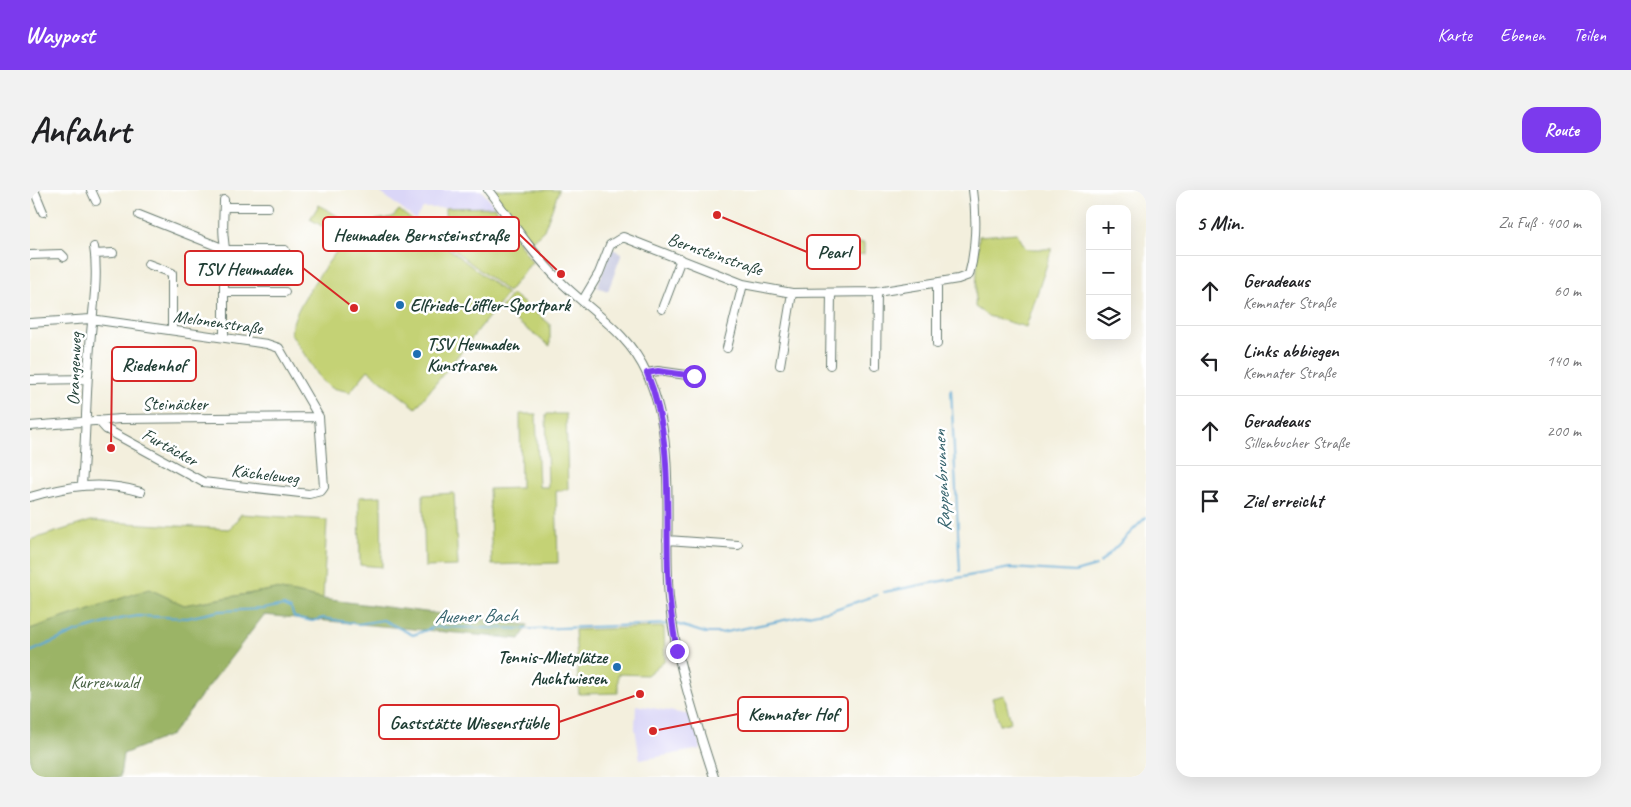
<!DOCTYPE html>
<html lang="de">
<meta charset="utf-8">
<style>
:root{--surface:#fff;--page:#f2f2f2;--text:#202124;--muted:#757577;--line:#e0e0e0;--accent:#7c3aed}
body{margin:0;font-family:Caveat,sans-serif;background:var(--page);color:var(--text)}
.controls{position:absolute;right:15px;top:15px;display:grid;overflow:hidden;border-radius:10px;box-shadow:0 5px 20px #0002}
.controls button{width:45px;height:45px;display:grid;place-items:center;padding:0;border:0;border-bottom:1px solid var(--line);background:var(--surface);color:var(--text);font:25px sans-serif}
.stop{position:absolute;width:15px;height:15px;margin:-11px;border:4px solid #7c3aed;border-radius:50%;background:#fff}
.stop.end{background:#7c3aed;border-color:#fff;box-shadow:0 1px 5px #0008}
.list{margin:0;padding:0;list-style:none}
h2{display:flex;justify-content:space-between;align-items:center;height:65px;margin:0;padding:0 20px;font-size:21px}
h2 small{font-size:16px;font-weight:400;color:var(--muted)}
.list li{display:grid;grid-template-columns:32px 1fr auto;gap:15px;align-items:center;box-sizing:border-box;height:70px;padding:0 20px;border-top:1px solid var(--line)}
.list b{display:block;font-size:19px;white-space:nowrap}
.list p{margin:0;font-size:16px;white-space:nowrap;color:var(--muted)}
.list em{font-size:16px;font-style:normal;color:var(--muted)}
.icon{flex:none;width:28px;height:28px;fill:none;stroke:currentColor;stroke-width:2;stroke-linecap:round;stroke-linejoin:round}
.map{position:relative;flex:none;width:1116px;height:587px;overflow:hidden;border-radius:15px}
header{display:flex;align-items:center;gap:30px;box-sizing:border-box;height:70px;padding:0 25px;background:var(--accent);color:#fff}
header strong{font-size:24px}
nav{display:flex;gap:28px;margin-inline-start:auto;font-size:18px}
.intro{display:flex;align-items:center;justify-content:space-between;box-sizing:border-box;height:120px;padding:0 30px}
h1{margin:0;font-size:35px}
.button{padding:12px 22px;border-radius:15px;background:var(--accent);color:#fff;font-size:18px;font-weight:700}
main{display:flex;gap:30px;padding:0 30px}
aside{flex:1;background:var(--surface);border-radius:15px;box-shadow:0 5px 20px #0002}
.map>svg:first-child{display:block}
.built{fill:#dad6f7}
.industrial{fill:#c0c2dd}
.green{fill:#c4d274;stroke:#728854}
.forest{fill:#9bb466;stroke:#5d784d}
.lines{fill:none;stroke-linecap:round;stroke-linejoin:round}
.stream{stroke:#5aa8d4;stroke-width:2}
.minor-casing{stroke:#697b6f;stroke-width:10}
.minor{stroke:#fff;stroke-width:8}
.route{stroke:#7c3aed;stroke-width:6}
.poi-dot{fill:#1f6fb2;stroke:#fff;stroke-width:2}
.labels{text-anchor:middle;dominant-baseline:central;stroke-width:5;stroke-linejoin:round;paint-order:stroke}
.street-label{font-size:18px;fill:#1f3d34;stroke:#fff}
.poi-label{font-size:18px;font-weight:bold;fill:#1f3d34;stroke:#fff;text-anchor:start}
.park-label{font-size:18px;fill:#486244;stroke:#fff}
.water-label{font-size:19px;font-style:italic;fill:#34626c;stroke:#fff}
.leader{fill:none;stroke:#d62828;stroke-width:2}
.callout-dot{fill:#d62828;stroke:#fff;stroke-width:2}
.callout{fill:#fff;stroke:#d62828;stroke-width:2}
.callout-label{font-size:19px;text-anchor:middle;font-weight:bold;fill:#1f3d34}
</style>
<header>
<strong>Waypost</strong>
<nav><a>Karte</a><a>Ebenen</a><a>Teilen</a></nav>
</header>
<div class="intro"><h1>Anfahrt</h1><a class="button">Route</a></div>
<main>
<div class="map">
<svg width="1116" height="587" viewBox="0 0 1116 587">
<rect width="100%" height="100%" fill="#fff"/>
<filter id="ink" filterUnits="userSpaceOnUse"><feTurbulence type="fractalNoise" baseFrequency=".02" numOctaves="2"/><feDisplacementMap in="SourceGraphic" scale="10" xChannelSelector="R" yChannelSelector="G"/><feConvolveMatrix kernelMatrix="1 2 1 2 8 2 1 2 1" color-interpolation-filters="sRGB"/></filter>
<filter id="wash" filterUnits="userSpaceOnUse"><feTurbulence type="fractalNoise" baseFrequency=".0096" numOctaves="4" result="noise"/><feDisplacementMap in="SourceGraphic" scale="20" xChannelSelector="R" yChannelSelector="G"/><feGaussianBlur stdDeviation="1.12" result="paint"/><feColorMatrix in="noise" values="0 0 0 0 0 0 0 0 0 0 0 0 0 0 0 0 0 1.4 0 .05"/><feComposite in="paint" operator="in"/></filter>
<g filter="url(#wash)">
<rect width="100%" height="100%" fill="#f3efdd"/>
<!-- built -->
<path class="built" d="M 347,0 L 451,0 L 465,17 L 393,18 L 385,29 Z
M 606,515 L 661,525 L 671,559 L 610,570 L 605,538 Z"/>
<!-- industrial -->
<path class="industrial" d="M 582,59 L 592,63 L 578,101 L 567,97 Z"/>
<!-- green -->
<path class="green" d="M 460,0 L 529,0 L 514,40 L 501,52 Z
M 289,15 L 311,28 L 302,42 L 280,29 Z
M 465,17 L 502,72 L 478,102 L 416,54 L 415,18 Z
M 369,20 L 477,104 L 386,218 L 338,180 L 320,202 L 302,198 L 292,191 L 261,144 C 261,117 307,61 324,39 L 333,45 L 346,30 L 363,27 Z
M 987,43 L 996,59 L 1022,59 L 996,137 L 958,126 L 945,117 L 949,46 Z
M 808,53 L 834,53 L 834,64 L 817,66 L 808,57 Z
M 482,104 L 520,134 L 520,156 L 470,119 Z
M 490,224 L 506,224 L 509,297 L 518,297 L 516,224 L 536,224 L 538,299 L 526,301 L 528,373 L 462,375 L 459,299 L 491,298 Z
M 424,303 L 428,376 L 395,377 L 393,305 Z
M 351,306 L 352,377 L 330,375 L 329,307 Z
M 211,324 L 297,330 L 293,409 L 246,399 L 154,415 L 119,399 L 0,439 L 0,350 L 61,331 L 200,339 Z
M 634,437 L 635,470 L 617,485 L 588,484 L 588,503 L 549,504 L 545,440 Z
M 974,505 L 981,532 L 970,535 L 962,508 Z"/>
<!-- forest -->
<path class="forest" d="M 119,399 L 154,415 L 246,399 L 293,409 L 498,435 L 490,449 L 234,425 L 141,545 L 93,564 L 90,587 L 0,587 L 0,439 Z"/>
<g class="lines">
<!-- stream -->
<path class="stream" d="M 921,199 L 930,381
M 1070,373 L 1116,327
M 854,402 L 980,378 L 1045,382 L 1066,376
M 646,434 L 675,443 L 691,443 L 802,420 L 847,405
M 0,462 L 45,442 L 90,429 L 108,426 L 157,428 L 189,421 L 233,419 L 254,415 L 261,418 L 264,427 L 282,431 L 293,428 L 328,434 L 353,430 L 383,445 L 405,437 L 502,439 L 641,434"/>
</g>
</g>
<g filter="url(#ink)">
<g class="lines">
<defs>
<path id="minor" d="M 4,0 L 13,22
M 61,0 L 66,11
M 458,0 C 481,30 501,62 528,89 C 559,121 598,141 617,184 C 648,253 633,335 639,408 C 645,469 665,529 684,587
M 194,10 C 194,23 192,37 194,50 C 195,65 200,70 194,85 L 194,147
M 194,17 L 238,17
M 109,25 L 197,60 L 255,60
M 65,64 L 83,63
M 0,65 L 31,64 L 34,67
M 118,74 L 142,83 L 142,140
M 194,102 L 255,102
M 553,110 L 569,83 L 580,55 L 593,47 L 713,94 L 762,103 L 847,102 L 928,89 L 939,85 C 946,60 947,26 943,0
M 632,119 L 651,69
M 0,133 L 61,129 L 237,154 L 249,158 L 289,227 L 294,297 L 291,301 L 279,304 L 173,292 L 76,239 L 68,230
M 907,154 L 907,93
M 697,158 L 713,94
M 750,175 L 762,103
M 800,175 L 801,103
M 846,176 L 847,102
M 617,183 L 628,181 L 671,187
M 0,190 L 57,189
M 0,236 L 90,229 L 289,227
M 52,294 C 56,248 56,202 60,156 C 62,123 69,90 64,57
M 0,307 C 38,296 72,290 111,302
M 637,350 L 708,355"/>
</defs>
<!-- minor casing -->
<use href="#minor" class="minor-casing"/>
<!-- minor -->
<use href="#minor" class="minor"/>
</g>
</g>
<g class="lines" filter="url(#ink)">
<!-- route -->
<path class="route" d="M 647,461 C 642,435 639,409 638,382 C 636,316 643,246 617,183 L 628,181 L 664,186"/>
</g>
<!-- markers -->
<g class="poi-dot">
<circle cx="370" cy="115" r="5"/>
<circle cx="387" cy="164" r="5"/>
<circle cx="587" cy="477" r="5"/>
</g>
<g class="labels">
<!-- street labels -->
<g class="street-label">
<text transform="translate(685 64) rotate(19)">Bernsteinstraße</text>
<text transform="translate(188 132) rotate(8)">Melonenstraße</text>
<text transform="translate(44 179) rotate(-88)">Orangenweg</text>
<text x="145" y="214">Steinäcker</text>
<text transform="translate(140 257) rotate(29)">Furtäcker</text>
<text transform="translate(235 284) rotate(7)">Kächeleweg</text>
</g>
<!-- poi labels -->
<g class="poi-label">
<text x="380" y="115">Elfriede-Löffler-Sportpark</text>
<text x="397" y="154">TSV Heumaden<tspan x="397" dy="21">Kunstrasen</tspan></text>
<text x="577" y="467" text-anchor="end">Tennis-Mietplätze<tspan x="577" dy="21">Auchtwiesen</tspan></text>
</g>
<!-- park labels -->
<g class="park-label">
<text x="75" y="492">Kurrenwald</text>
</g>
<!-- water labels -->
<g class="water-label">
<text transform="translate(912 291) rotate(-93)">Rappenbrunnen</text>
<text transform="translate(446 426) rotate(-1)">Auener Bach</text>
</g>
</g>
<!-- callouts -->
<path class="leader" d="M531 84L489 44M687 25L777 62M324 118L273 78M81 258L82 174M623 541L708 524M610 504L529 532"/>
<g class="callout-dot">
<circle cx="531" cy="84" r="5"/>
<circle cx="687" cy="25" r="5"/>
<circle cx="324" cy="118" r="5"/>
<circle cx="81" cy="258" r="5"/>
<circle cx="623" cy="541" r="5"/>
<circle cx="610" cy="504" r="5"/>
</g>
<g class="callout">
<rect x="293" y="27" width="196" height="34" rx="5"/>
<rect x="777" y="45" width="53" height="34" rx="5"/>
<rect x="155" y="61" width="118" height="34" rx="5"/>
<rect x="82" y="157" width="84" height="34" rx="5"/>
<rect x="708" y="507" width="110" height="34" rx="5"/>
<rect x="349" y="515" width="180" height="34" rx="5"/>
</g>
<g class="callout-label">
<text x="391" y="51">Heumaden Bernsteinstraße</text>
<text x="804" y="68">Pearl</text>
<text x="214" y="85">TSV Heumaden</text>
<text x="124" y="181">Riedenhof</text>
<text x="763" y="530">Kemnater Hof</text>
<text x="439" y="539">Gaststätte Wiesenstüble</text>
</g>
</svg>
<div class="controls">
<button>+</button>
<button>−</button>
<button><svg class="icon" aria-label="layers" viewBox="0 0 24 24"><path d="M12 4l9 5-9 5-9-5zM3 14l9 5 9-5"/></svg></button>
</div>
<div class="stop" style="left:664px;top:186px"></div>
<div class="stop end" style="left:647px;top:461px"></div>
</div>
<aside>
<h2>5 Min.<small>Zu Fuß · 400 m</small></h2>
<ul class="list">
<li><svg class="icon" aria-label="ahead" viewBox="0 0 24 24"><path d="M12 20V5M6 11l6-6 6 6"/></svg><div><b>Geradeaus</b><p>Kemnater Straße</p></div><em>60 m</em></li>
<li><svg class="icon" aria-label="left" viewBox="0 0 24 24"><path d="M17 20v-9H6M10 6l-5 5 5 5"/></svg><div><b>Links abbiegen</b><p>Kemnater Straße</p></div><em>140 m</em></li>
<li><svg class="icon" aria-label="ahead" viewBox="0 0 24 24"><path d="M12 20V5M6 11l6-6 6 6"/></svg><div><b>Geradeaus</b><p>Sillenbucher Straße</p></div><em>200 m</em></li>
<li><svg class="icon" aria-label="arrive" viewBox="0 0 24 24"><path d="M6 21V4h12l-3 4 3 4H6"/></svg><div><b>Ziel erreicht</b></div></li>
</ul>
</aside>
</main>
